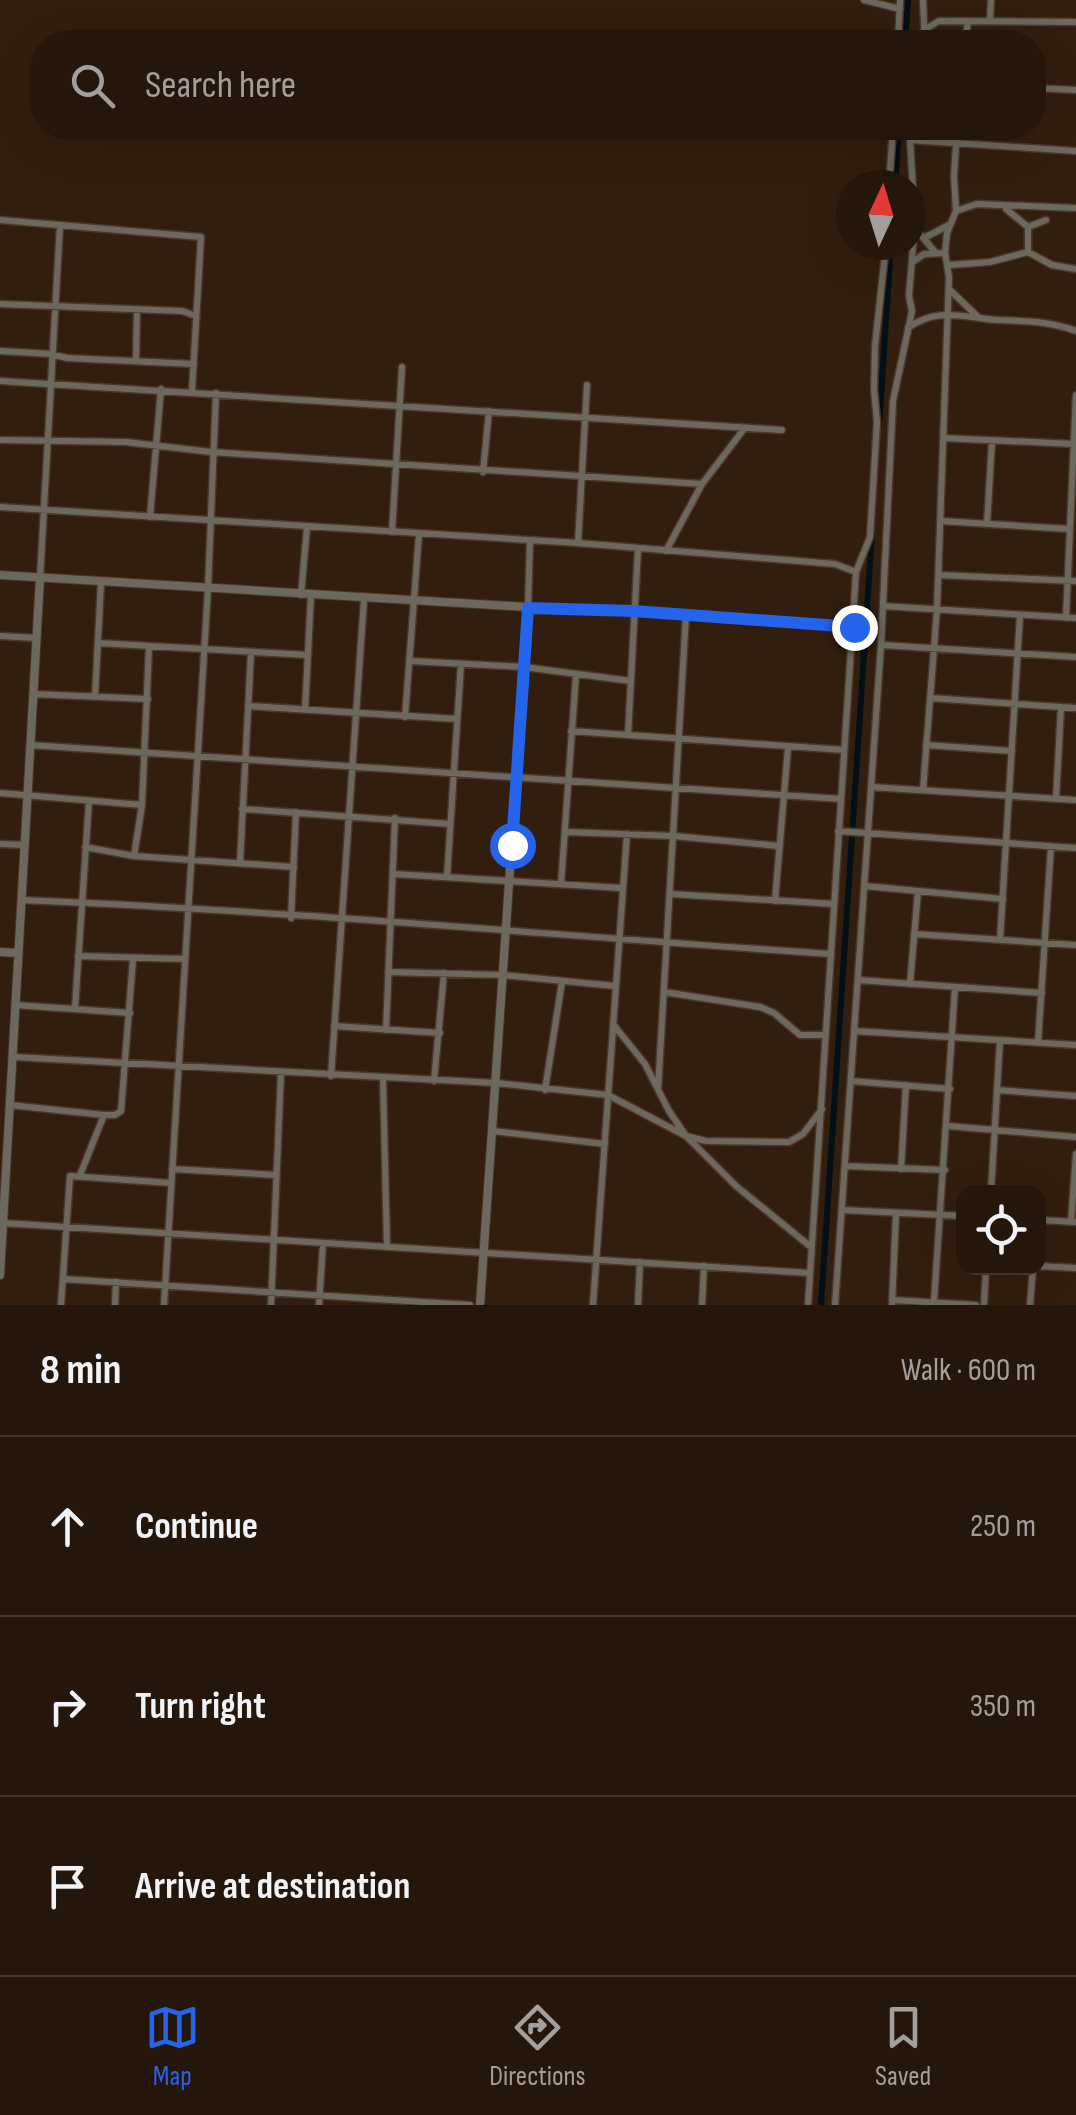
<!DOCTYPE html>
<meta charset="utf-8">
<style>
:root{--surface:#25160b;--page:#312319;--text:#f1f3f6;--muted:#a39f9d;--line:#42352c;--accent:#2563eb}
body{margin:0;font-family:"Sofia Sans Condensed",sans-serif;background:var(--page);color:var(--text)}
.controls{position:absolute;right:30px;bottom:30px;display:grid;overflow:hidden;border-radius:20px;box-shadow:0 10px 40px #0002}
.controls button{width:90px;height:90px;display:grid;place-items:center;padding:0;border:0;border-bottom:2px solid var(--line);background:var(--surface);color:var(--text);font:50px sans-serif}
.compass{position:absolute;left:836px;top:170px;width:90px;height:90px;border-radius:50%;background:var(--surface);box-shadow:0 10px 40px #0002;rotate:4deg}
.stop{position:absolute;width:30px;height:30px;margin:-22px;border:8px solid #2563eb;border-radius:50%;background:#fff}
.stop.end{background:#2563eb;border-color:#fff;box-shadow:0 2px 10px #0008}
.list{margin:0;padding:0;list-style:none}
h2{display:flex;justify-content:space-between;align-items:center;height:130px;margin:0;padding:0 40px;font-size:42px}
h2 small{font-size:32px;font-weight:400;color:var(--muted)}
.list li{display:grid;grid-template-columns:65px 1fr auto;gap:30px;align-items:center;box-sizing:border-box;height:180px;padding:0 40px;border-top:2px solid var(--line)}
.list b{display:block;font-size:38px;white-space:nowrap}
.list em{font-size:32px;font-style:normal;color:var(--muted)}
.icon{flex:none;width:55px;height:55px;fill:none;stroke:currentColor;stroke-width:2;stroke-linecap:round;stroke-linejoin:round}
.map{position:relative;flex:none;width:1076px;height:1305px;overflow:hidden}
.search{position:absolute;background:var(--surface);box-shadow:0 10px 40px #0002;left:30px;right:30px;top:30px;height:110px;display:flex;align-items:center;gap:25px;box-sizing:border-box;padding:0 35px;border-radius:40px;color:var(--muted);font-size:38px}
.sheet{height:670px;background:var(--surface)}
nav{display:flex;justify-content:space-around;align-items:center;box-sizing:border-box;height:140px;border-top:2px solid var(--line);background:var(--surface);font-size:28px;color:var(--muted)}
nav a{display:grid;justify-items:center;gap:5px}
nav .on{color:var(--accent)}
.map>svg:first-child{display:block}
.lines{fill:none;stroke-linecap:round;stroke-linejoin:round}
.canal{stroke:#040f16;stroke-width:6}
.minor-casing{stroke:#4b382a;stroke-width:9}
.tertiary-casing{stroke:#4b382a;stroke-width:10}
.minor{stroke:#6d685d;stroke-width:6}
.tertiary{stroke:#6d685d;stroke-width:8}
.route{stroke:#2563eb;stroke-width:12}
</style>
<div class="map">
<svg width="1076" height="1305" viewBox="0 0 1076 1305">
<rect width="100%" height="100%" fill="#311e0f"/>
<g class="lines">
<!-- canal -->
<path class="canal" d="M 905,42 L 908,0
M 895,185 L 899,128
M 879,426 L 891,245
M 821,1305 L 872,533"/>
<defs>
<path id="minor" d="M 864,0 L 900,9
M 923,0 L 925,42
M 990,21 L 991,0
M 924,30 L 939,21 L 1076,22
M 898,42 L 900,0
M 965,42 L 968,21
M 1034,88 L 1076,90
M 889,185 L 893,128
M 1006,209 L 1028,227 L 1028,252
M 956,211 L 954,176 L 957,128
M 0,220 L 201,237 L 192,391
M 1028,227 L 1046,220
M 915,228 L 935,252
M 924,238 L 949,225
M 914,261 L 924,254 L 945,253
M 949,265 L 990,262 L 1028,252 L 1052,265 L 1076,269
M 950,290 L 977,316
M 0,304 L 182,311 L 196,316
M 908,328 C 937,306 966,318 999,320 C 1027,321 1049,321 1076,331
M 0,351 L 51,354 L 67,358 L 194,364
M 136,360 L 137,310
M 0,381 L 782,430
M 944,438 L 1075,444
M 0,440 L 126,442 L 211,452 L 702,484
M 483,472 L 489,411
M 0,507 L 578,543 L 835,564 L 856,572
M 150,517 L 161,389
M 941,521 L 1069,529
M 987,524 L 992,441
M 392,532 L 402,367
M 530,541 L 528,607 L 634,611 L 853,627
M 578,543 L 587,385
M 666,551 L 702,484 L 744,429
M 939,575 L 1076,581
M 40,578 L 60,225
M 301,595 L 307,527
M 883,606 L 1076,618
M 1066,618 L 1076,395
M 0,636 L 37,638
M 98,643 L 307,655
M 881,645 L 1076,657
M 410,661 L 524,667 L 631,681
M 33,694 L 148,699
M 95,697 L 101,582
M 930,698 L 1076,708
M 248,706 L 457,719
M 305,710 L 311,595
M 405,717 L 419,534
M 571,731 L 844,750
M 628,735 L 638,549
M 30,745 L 841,799
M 926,745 L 1012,751
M 871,787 L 1076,800
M 923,790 L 937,609 L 949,277 L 945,253 L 947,233 L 956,211 L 977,204 L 1076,208
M 0,793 L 142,805
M 1056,799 L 1061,707
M 242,809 L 450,824
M 838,831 L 1076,848
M 566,832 L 674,836 L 779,846
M 0,844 L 25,845
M 85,847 L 134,856 L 294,867
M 134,856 L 142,805 L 149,647
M 240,863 L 251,653
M 394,874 L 622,888
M 447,877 L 461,664
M 561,884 L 576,675
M 865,886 L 1003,899
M 671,894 L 834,904
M 22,900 C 292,911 561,936 831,954
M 775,901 L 788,748
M 291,918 L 296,812
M 914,934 L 1076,945
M 1000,940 L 1020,615
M 78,956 L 185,959
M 388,972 L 503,975 L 615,986
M 858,980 L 1042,993
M 910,984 L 918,891
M 664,992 L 760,1007 L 774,1013 L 800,1035 L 826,1035
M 16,1005 L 130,1013
M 75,1008 L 89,801
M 613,1024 L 645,1064 L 669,1111 L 686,1136 L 736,1186 L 811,1247
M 334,1026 L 440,1033
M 386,1030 L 395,818
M 854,1031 L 1076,1045
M 1038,1043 L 1051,846
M 13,1057 L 496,1083 L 608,1095 L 686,1136 L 706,1141 L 789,1142 L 803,1134 L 822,1109
M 331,1076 L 364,599
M 383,1079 L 387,1247
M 434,1081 L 444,973
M 851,1081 L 950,1089
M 658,1089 L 686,615
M 545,1090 L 562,982
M 997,1090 L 1076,1096
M 10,1105 L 104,1115 L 115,1115 L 121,1111 L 133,959
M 948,1126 L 1076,1137
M 493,1131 L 605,1144
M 845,1166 L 945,1170
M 172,1169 L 276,1175
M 901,1169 L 906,1085
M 80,1175 L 104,1115
M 991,1192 L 1000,1040
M 842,1210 L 964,1216
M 1038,1220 L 1076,1222
M 1071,1222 L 1076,1154
M 2,1223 L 809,1273
M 1038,1266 L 1076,1268
M 63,1279 L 470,1305
M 892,1300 L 976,1305
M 934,1302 L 955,987
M 61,1305 L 70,1176 L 171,1183
M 115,1305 L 116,1282
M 164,1305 L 208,589 L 216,393
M 271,1305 L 281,1073
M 319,1305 L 323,1243
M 593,1305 L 627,834
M 638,1305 L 640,1262
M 702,1305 L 704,1266
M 808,1305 L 856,572 L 870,537 L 877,422 L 874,389 L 875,346 L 886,245
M 835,1305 L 881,645 L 893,401 L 912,311 L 909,296 L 915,222 L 910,140 L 1076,151
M 892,1305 L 896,1213
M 984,1305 L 986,1268
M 1030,1305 L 1033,1268"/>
<path id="tertiary" d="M 0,575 L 528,607 L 480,1305
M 0,952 L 18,953
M 0,1275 L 40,578"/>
</defs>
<!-- minor casing -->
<use href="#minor" class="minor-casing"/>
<!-- tertiary casing -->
<use href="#tertiary" class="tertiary-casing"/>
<!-- minor -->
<use href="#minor" class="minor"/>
<!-- tertiary -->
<use href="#tertiary" class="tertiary"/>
</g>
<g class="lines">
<!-- route -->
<path class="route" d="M 512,845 L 528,608 L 634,611 L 854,627"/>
</g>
</svg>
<div class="controls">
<button><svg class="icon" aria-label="locate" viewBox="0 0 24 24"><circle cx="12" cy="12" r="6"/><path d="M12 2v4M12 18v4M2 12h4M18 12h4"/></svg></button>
</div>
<svg class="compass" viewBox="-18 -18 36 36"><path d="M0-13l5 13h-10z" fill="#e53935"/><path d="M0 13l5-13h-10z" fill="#a39f9d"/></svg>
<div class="stop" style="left:512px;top:845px"></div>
<div class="stop end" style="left:854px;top:627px"></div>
<div class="search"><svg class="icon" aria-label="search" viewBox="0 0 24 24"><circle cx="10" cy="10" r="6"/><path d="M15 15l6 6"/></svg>Search here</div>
</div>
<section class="sheet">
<h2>8 min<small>Walk · 600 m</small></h2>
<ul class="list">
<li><svg class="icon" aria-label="ahead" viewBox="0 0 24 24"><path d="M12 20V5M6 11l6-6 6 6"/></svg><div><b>Continue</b></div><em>250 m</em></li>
<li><svg class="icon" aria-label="right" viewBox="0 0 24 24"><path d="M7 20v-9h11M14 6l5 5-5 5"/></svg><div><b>Turn right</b></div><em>350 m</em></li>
<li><svg class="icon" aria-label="arrive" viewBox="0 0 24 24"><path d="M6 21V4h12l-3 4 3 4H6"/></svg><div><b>Arrive at destination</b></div></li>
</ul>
</section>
<nav>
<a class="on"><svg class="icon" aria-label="map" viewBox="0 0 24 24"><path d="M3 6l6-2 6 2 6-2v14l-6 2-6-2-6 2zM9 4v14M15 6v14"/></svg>Map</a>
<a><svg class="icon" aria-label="directions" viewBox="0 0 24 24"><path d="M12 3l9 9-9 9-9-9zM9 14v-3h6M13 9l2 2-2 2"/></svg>Directions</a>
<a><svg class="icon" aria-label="saved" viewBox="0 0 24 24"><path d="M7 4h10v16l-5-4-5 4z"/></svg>Saved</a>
</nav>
